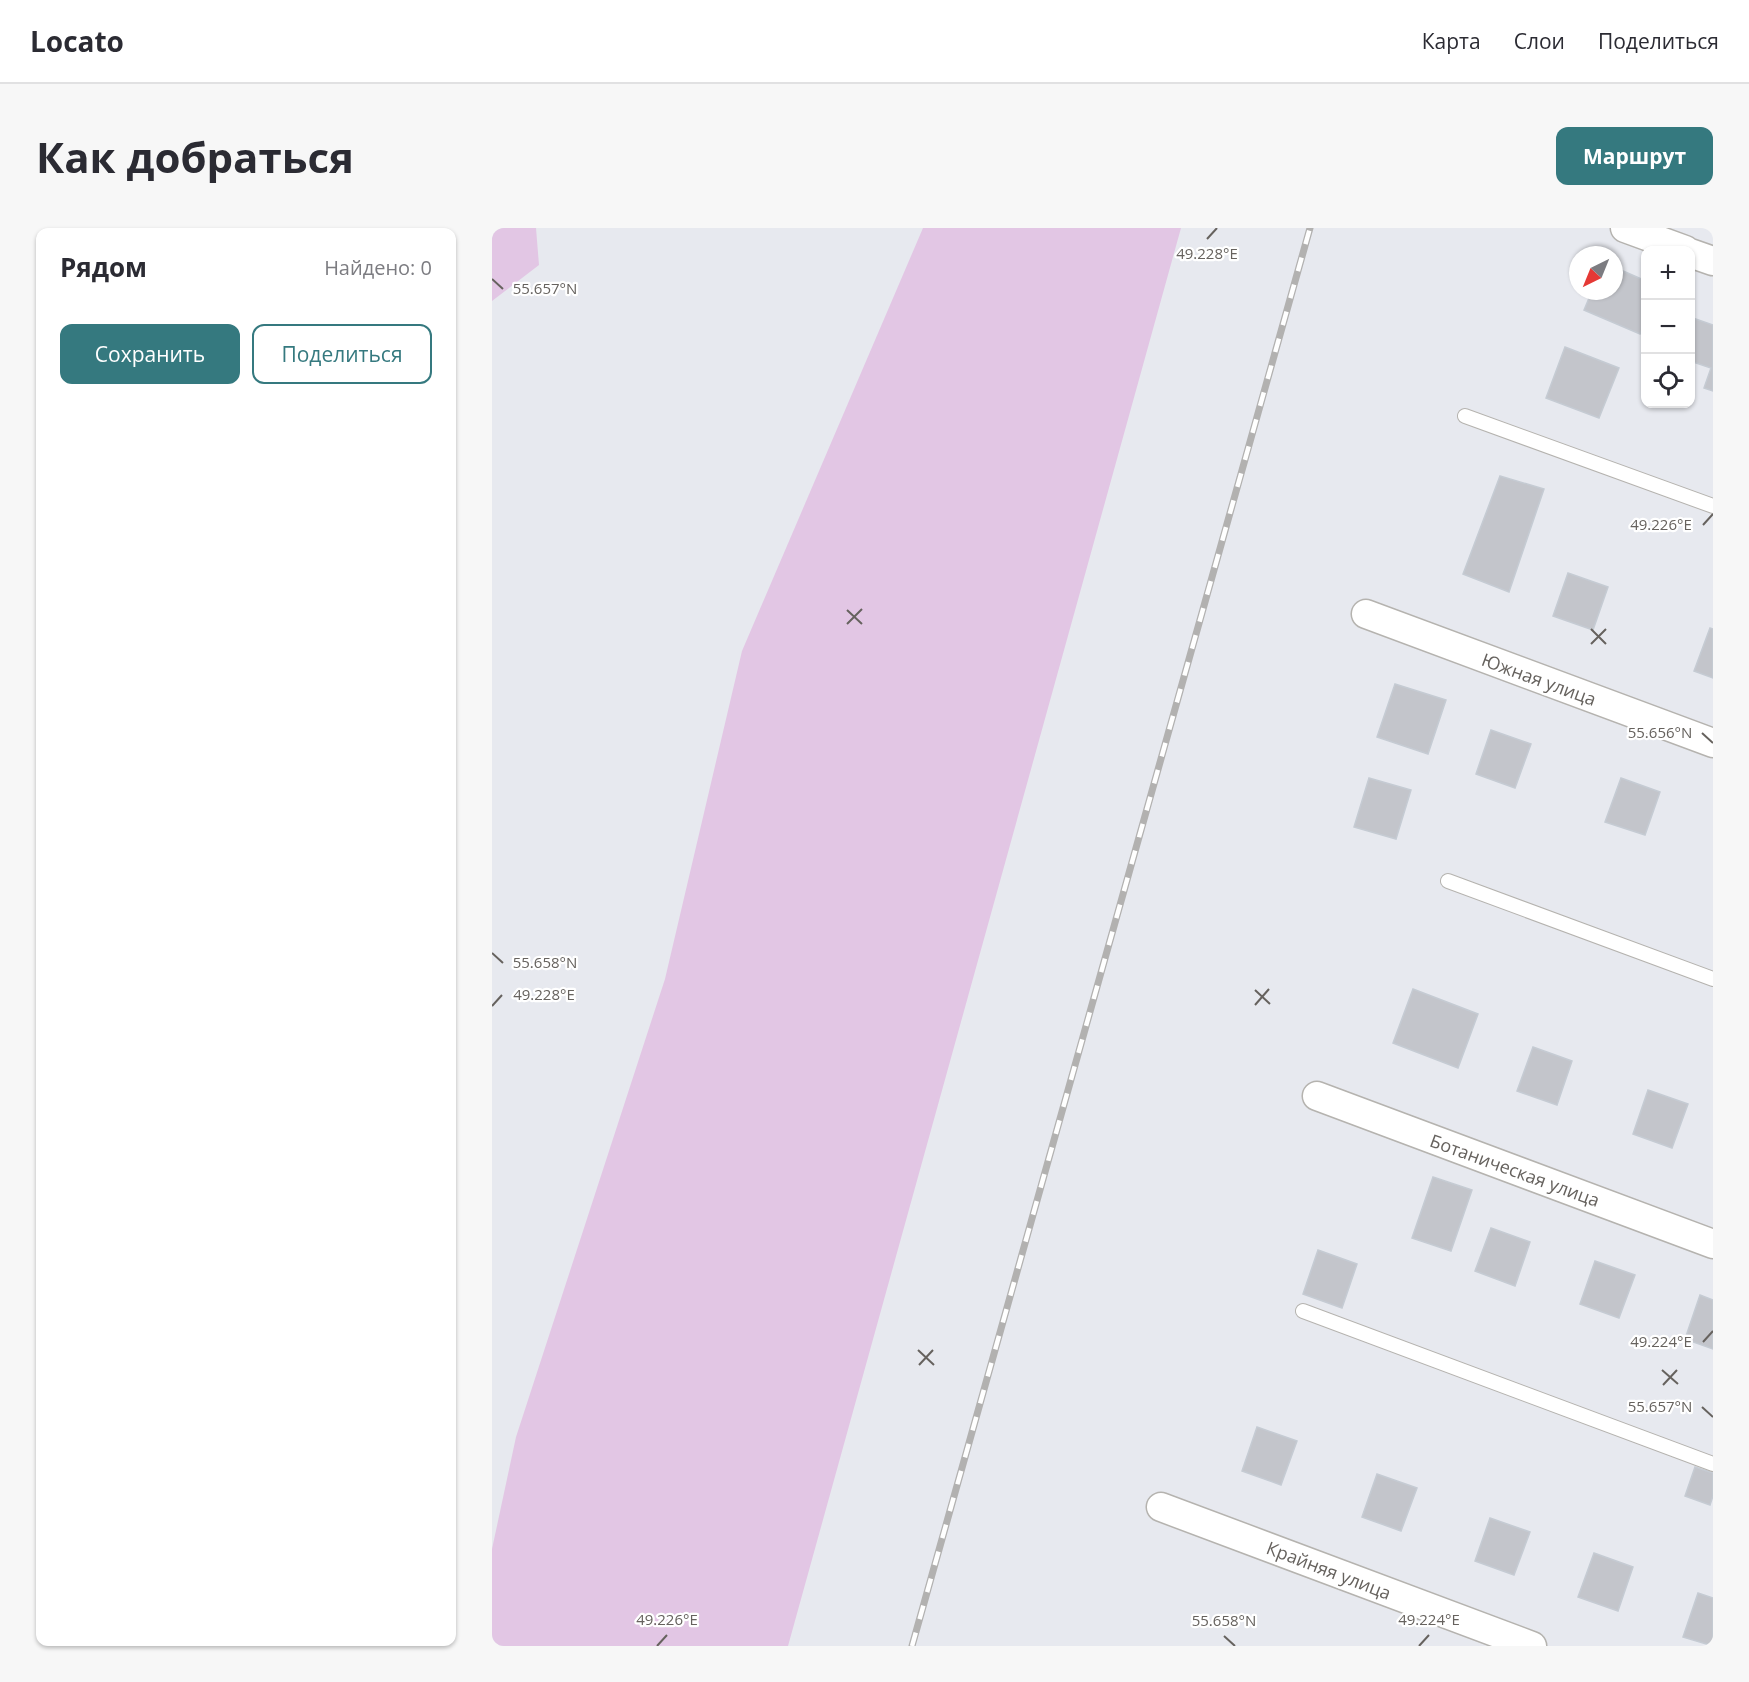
<!DOCTYPE html>
<html lang="ru">
<meta charset="utf-8">
<style>
:root{--surface:#fff;--page:#f7f7f7;--text:#2b2b33;--muted:#7c7c81;--line:#e1e1e2;--accent:#35797f}
body{margin:0;font-family:"Open Sans",sans-serif;background:var(--page);color:var(--text)}
.controls{position:absolute;right:18px;top:18px;display:grid;overflow:hidden;border-radius:12px;box-shadow:0 2px 4px #0004}
.controls button{width:54px;height:54px;display:grid;place-items:center;padding:0;border:0;border-bottom:2px solid var(--line);background:var(--surface);color:var(--text);font:30px sans-serif}
.compass{position:absolute;left:1077px;top:18px;width:54px;height:54px;border-radius:50%;background:var(--surface);box-shadow:0 2px 4px #0004;rotate:223deg}
.list{margin:0;padding:0;list-style:none}
h2{display:flex;justify-content:space-between;align-items:center;height:78px;margin:0;padding:0 24px;font-size:26px}
h2 small{font-size:20px;font-weight:400;color:var(--muted)}
.actions{display:flex;gap:12px;padding:18px 24px}
.actions a{flex:1;padding:14px 0;border:2px solid var(--accent);border-radius:12px;text-align:center;font-size:21px;color:var(--accent)}
.actions .main{background:var(--accent);color:#fff}
.icon{flex:none;width:33px;height:33px;fill:none;stroke:currentColor;stroke-width:2;stroke-linecap:round;stroke-linejoin:round}
.map{position:relative;flex:none;width:1221px;height:1418px;overflow:hidden;border-radius:12px}
header{display:flex;align-items:center;gap:36px;box-sizing:border-box;height:84px;padding:0 30px;background:var(--surface);border-bottom:2px solid var(--line)}
header strong{font-size:28px}
nav{display:flex;gap:33px;margin-inline-start:auto;font-size:21px}
.intro{display:flex;align-items:center;justify-content:space-between;box-sizing:border-box;height:144px;padding:0 36px}
h1{margin:0;font-size:42px}
.button{padding:15px 27px;border-radius:12px;background:var(--accent);color:#fff;font-size:21px;font-weight:700}
main{display:flex;gap:36px;padding:0 36px}
aside{flex:1;background:var(--surface);border-radius:12px;box-shadow:0 2px 4px #0004}
.map>svg:first-child{display:block}
.green{fill:#e2c6e4}
.building{fill:#c3c5cb;stroke:#c5cbd3;stroke-width:1.5}
.lines{fill:none;stroke-linecap:round;stroke-linejoin:round}
.service-casing{stroke:#b5b3af;stroke-width:16}
.minor-casing{stroke:#b5b3af;stroke-width:31}
.service{stroke:#fff;stroke-width:14}
.minor{stroke:#fff;stroke-width:28}
.rail-casing{stroke:#b2b1b0;stroke-width:7}
.rail{stroke:#fff;stroke-width:4.5;stroke-dasharray:14;stroke-linecap:butt}
.ticks{fill:none;stroke:#66625e;stroke-width:2}
.labels{text-anchor:middle;dominant-baseline:central;stroke-width:4.5;stroke-linejoin:round;paint-order:stroke}
.street-label{font-size:18px;fill:#66625e;stroke:#fff}
.ticks-label{font-size:15px;text-anchor:middle;fill:#66625e;stroke:#fff;stroke-width:4.5;stroke-linejoin:round;paint-order:stroke}
</style>
<header>
<strong>Locato</strong>
<nav><a>Карта</a><a>Слои</a><a>Поделиться</a></nav>
</header>
<div class="intro"><h1>Как добраться</h1><a class="button">Маршрут</a></div>
<main>
<aside>
<h2>Рядом<small>Найдено: 0</small></h2>
<ul class="list">
</ul>
<div class="actions"><a class="main">Сохранить</a><a>Поделиться</a></div>
</aside>
<div class="map">
<svg width="1221" height="1418" viewBox="0 0 1221 1418">
<rect width="100%" height="100%" fill="#e7e9ef"/>
<!-- green -->
<path class="green" d="M 0,0 L 44,0 L 47,37 L 0,73 Z
M 431,0 L 689,0 L 296,1418 L 0,1418 L 0,1321 L 24,1209 L 173,751 L 250,423 Z"/>
<!-- building -->
<path class="building" d="M 1122,39 L 1154,53 L 1154,92 L 1148,106 L 1092,82 L 1100,63 L 1122,63 Z
M 1198,89 L 1221,97 L 1221,163 L 1212,160 L 1219,140 L 1198,133 Z
M 1073,119 L 1127,140 L 1107,190 L 1054,170 Z
M 1008,248 L 1052,261 L 1017,364 L 971,346 Z
M 1076,345 L 1116,359 L 1101,402 L 1061,388 Z
M 1218,400 L 1221,401 L 1221,450 L 1202,443 Z
M 903,456 L 954,472 L 936,526 L 885,509 Z
M 999,502 L 1039,516 L 1023,560 L 984,546 Z
M 877,550 L 919,562 L 904,611 L 862,599 Z
M 1129,550 L 1168,564 L 1153,607 L 1113,594 Z
M 921,761 L 986,786 L 966,840 L 901,815 Z
M 1041,819 L 1080,833 L 1065,877 L 1025,863 Z
M 1156,862 L 1196,876 L 1180,920 L 1141,906 Z
M 941,949 L 980,962 L 959,1023 L 920,1010 Z
M 999,1000 L 1038,1014 L 1023,1058 L 983,1043 Z
M 826,1022 L 865,1036 L 850,1080 L 811,1066 Z
M 1103,1033 L 1143,1047 L 1127,1090 L 1088,1076 Z
M 1208,1067 L 1221,1072 L 1221,1121 L 1193,1111 Z
M 765,1199 L 805,1213 L 789,1257 L 750,1243 Z
M 1203,1239 L 1221,1245 L 1221,1268 L 1218,1277 L 1193,1268 Z
M 885,1246 L 925,1260 L 909,1303 L 870,1289 Z
M 998,1290 L 1038,1304 L 1022,1347 L 983,1333 Z
M 1102,1325 L 1141,1339 L 1126,1383 L 1086,1369 Z
M 1206,1365 L 1221,1370 L 1221,1418 L 1191,1409 Z"/>
<g class="lines">
<defs>
<path id="service" d="M 973,188 L 1221,278
M 956,653 L 1221,751
M 811,1083 L 1221,1236"/>
<path id="minor" d="M 1133,0 L 1193,22
M 1198,25 L 1221,33
M 874,386 L 1221,515
M 825,868 L 1221,1016
M 669,1279 L 1040,1418"/>
</defs>
<!-- service casing -->
<use href="#service" class="service-casing"/>
<!-- minor casing -->
<use href="#minor" class="minor-casing"/>
<!-- service -->
<use href="#service" class="service"/>
<!-- minor -->
<use href="#minor" class="minor"/>
<defs>
<path id="rail" d="M 420,1418 L 818,0"/>
</defs>
<!-- rail casing -->
<use href="#rail" class="rail-casing"/>
<!-- rail -->
<use href="#rail" class="rail"/>
</g>
<!-- ticks -->
<path class="ticks" d="M 715,11 L 725,0M 0,51 L 11,61M 1211,297 L 1221,286M 355,382 L 370,396M 355,396 L 370,381M 1099,401 L 1114,416M 1099,416 L 1114,401M 1210,505 L 1221,515M 0,725 L 11,735M 763,762 L 778,776M 763,777 L 777,761M 0,778 L 10,767M 1211,1114 L 1221,1103M 426,1122 L 442,1137M 427,1137 L 441,1122M 1170,1142 L 1186,1156M 1171,1157 L 1185,1142M 1210,1179 L 1221,1189M 732,1408 L 743,1418M 165,1418 L 175,1407M 927,1418 L 937,1407"/>
<g class="labels">
<!-- street labels -->
<g class="street-label">
<text transform="translate(1047 451) rotate(20)">Южная улица</text>
<text transform="translate(1023 942) rotate(20)">Ботаническая улица</text>
<text transform="translate(837 1342) rotate(21)">Крайняя улица</text>
</g>
</g>
<g class="ticks-label">
<text x="715" y="31">49.228°E</text>
<text x="53" y="66">55.657°N</text>
<text x="1169" y="302">49.226°E</text>
<text x="1168" y="510">55.656°N</text>
<text x="53" y="740">55.658°N</text>
<text x="52" y="772">49.228°E</text>
<text x="1169" y="1119">49.224°E</text>
<text x="1168" y="1184">55.657°N</text>
<text x="175" y="1397">49.226°E</text>
<text x="937" y="1397">49.224°E</text>
<text x="732" y="1398">55.658°N</text>
</g>
</svg>
<div class="controls">
<button>+</button>
<button>−</button>
<button><svg class="icon" aria-label="locate" viewBox="0 0 24 24"><circle cx="12" cy="12" r="6"/><path d="M12 2v4M12 18v4M2 12h4M18 12h4"/></svg></button>
</div>
<svg class="compass" viewBox="-18 -18 36 36"><path d="M0-13l5 13h-10z" fill="#e53935"/><path d="M0 13l5-13h-10z" fill="#7c7c81"/></svg>
</div>
</main>
